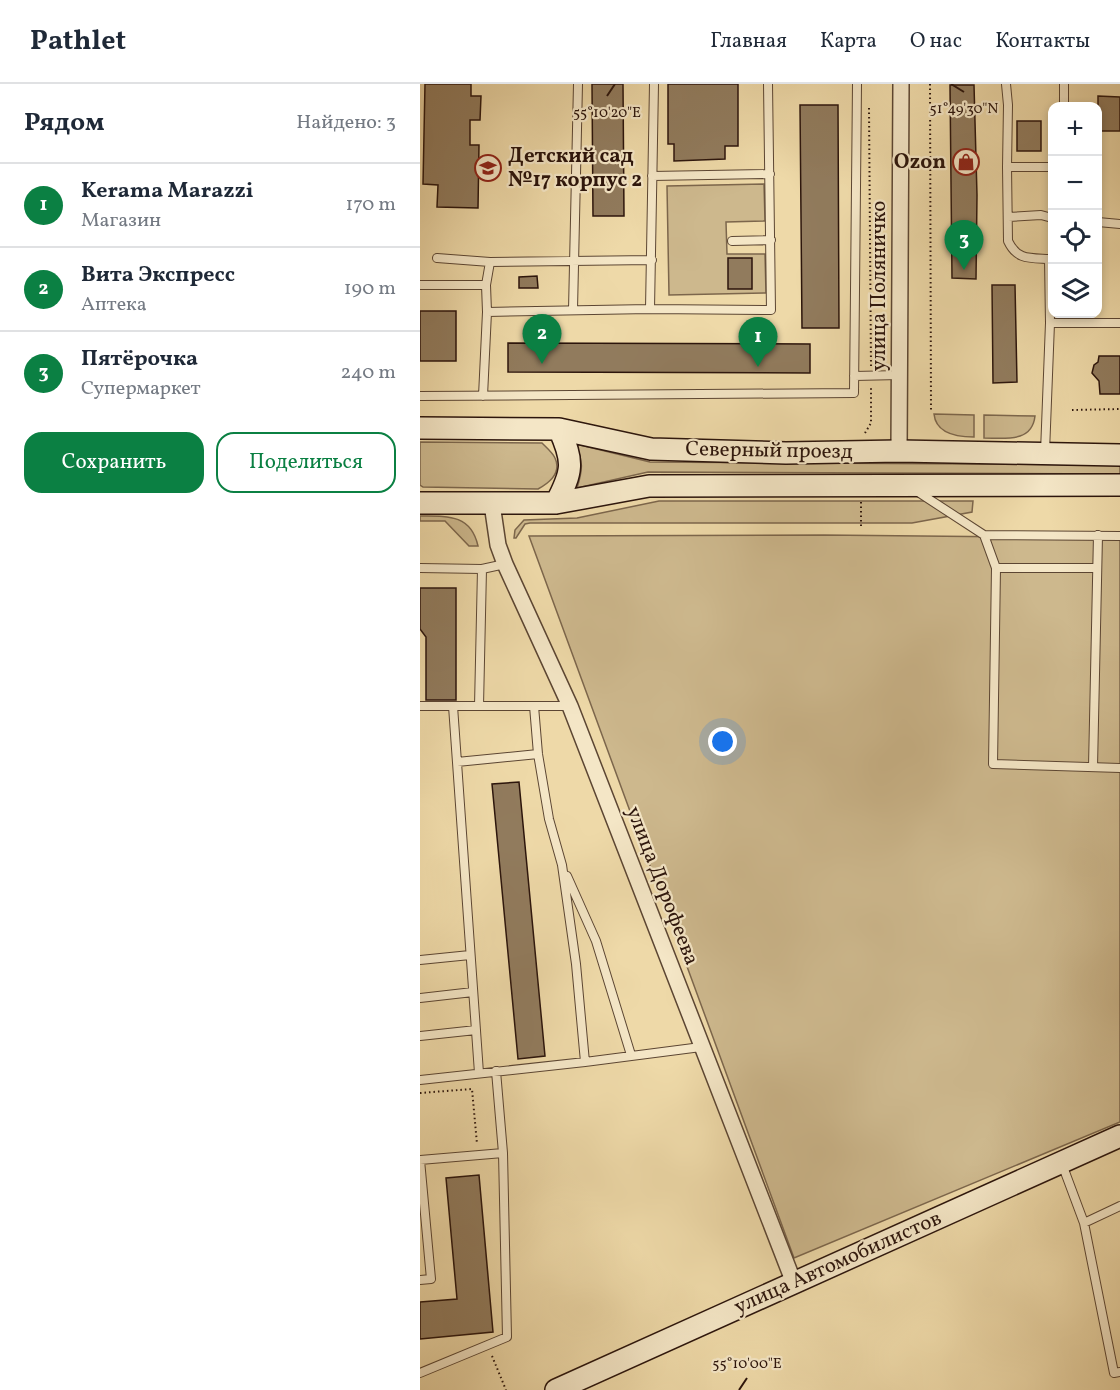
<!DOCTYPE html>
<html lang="ru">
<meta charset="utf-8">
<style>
:root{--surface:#fff;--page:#f6f6f7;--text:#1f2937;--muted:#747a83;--line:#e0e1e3;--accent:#0b8043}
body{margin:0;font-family:Vollkorn,serif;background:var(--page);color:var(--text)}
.controls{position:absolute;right:18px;top:18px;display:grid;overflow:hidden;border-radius:12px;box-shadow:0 3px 9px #0003}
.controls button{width:54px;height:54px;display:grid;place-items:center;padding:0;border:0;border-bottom:2px solid var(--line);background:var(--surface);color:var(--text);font:30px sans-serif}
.you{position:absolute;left:303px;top:658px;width:21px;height:21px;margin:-15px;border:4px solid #fff;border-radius:50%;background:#1a73e8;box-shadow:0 0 0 9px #1a73e833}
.badge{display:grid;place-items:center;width:39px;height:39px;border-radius:50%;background:var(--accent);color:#fff;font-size:20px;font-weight:700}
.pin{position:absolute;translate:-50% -50px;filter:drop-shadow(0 2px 3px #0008)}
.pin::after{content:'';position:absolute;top:32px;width:21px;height:18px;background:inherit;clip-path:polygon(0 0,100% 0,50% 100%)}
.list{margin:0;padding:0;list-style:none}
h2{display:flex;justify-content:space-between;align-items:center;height:78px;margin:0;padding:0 24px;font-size:26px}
h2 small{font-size:20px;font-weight:400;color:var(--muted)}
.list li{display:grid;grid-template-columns:39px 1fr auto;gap:18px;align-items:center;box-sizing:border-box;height:84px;padding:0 24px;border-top:2px solid var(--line)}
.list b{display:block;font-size:22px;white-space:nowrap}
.list p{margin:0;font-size:20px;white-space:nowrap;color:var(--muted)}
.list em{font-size:20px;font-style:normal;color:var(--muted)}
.actions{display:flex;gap:12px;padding:18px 24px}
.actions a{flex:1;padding:14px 0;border:2px solid var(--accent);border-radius:18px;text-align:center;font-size:21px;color:var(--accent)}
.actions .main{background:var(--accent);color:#fff}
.icon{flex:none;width:33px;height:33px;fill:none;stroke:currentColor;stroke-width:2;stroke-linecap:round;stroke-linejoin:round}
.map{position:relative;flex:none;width:700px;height:1306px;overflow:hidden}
header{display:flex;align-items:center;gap:36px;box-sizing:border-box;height:84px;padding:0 30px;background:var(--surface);border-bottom:2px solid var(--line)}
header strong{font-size:28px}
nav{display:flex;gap:33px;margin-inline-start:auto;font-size:21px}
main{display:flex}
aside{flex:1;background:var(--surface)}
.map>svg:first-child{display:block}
.green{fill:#cdb88d;stroke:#7c664c;stroke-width:1.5}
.building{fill:#917b5d;stroke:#2c150c;stroke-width:1.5}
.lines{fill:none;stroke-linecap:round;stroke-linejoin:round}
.lane-casing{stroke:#5c4633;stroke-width:10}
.street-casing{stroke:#5c4633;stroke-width:18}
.secondary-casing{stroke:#2c150c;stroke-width:24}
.path{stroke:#2c150c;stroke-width:2;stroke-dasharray:1.5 3;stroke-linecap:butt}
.lane{stroke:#f4e6c6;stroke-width:8}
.street{stroke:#f4e6c6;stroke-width:15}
.secondary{stroke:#f4e6c6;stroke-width:21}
.ticks{fill:none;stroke:#2c150c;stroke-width:2}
.labels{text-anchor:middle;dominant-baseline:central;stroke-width:4.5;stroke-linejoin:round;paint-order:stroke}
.poi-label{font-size:21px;font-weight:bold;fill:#2c150c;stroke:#f4e6c6;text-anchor:start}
.street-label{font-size:21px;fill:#2c150c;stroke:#f4e6c6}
.ticks-label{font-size:15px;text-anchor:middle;fill:#2c150c;stroke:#f4e6c6;stroke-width:4.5;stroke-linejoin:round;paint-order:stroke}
</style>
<header>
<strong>Pathlet</strong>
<nav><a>Главная</a><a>Карта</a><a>О нас</a><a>Контакты</a></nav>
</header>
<main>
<aside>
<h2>Рядом<small>Найдено: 3</small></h2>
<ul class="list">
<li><span class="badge">1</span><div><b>Kerama Marazzi</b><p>Магазин</p></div><em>170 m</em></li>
<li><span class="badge">2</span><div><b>Вита Экспресс</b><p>Аптека</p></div><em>190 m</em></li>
<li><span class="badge">3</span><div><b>Пятёрочка</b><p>Супермаркет</p></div><em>240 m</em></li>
</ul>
<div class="actions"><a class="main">Сохранить</a><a>Поделиться</a></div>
</aside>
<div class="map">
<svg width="700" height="1306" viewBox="0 0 700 1306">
<rect width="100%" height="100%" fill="#eed9a8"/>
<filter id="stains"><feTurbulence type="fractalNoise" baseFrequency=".00333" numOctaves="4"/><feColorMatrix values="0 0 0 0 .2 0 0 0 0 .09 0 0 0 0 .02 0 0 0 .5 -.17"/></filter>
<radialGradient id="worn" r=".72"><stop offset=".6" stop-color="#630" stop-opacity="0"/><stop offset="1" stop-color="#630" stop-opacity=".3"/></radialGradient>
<!-- green -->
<path class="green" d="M 344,100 L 345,137 L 306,138 L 307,170 L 345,170 L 346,209 L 249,211 L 247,102 Z
M 514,330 L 554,331 L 554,353 C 538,353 516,350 514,330 Z
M 564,331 L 615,332 C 612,359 585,354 564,354 Z
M 0,358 L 122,359 C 126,363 133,369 135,374 C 142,389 129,399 118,405 L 3,403 L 0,401 Z
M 156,360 L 230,378 L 700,381 L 700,390 L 228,388 L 157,404 C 163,385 163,378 156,360 Z
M 239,417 L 553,417 L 552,428 L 492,439 L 110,439 L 105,440 L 96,454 L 94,454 L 95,446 L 104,436 L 157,434 Z
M 0,432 C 27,432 51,430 58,462 L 49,462 L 25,437 L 0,437 Z
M 404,451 L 700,454 L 700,1038 L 374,1174 L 109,452 Z"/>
<!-- building -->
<path class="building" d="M 5,0 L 51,0 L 51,12 L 61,12 L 60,36 L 50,36 L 50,61 L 59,61 L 58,124 L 17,123 L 18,101 L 3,100 Z
M 172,0 L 203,0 L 204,132 L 173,132 Z
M 248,0 L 318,0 L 318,62 L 305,62 L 305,75 L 254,77 L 254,60 L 248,60 Z
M 530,1 L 554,1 L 557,111 L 556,195 L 532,194 Z
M 678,12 L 700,13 L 700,47 L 678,47 Z
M 380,21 L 418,21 L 419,244 L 382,244 Z
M 597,37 L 621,37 L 621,67 L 597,67 Z
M 308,174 L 332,174 L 332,205 L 308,205 Z
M 117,192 L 118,204 L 99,204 L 99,193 Z
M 572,201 L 595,201 L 597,298 L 573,299 Z
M 0,227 L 36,227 L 36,277 L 0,277 Z
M 88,259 L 390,260 L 390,289 L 88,288 Z
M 679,272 L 700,272 L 700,310 L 680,310 L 679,297 L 672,289 L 674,281 L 678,278 Z
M 0,504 L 36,504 L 36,616 L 6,616 L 6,553 L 0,545 Z
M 99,698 L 125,972 L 98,975 L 72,700 Z
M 59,1091 L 73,1248 L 0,1255 L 0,1218 L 37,1215 L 26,1094 Z"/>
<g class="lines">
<defs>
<path id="lane" d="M 586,0 L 588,21 L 587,83
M 644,0 L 644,22
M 232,92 L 350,90
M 588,133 L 621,131 L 632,134
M 678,138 L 700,140
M 312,157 L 351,156
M 17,174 L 70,178 L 232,176
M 0,201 L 66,201
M 230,225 L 234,0
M 153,226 L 158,0
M 67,228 L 230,225 L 351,226 L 348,0
M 630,239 L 629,175 C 609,174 597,176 588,157 L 587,83 L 632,83
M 434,292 L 480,291
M 0,312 L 434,309 L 437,0
M 63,312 L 67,228 L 66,201 L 70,178
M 625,368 L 630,239 L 700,239
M 495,406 L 564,451 L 576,484 L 573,680 L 700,684
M 564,451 L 700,452
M 0,484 L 62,485 L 85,480
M 576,484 L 677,484
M 0,622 L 150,622
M 33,622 L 59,989
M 59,622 L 62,485
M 114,622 L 118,670 L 129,735 L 142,781 L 156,880 L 165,978
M 37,678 L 118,670
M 673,683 L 678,451
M 147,792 L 176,857 L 211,971
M 0,876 L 50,871
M 0,914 L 53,908
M 0,952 L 56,946
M 0,996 L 165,978 L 281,963
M 642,1080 L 664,1139 L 694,1289 L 700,1288
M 664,1139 L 700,1122
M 0,1196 L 11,1195 L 0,1076 L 83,1069 L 76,987
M 0,1289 L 87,1253 L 83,1069"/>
<path id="street" d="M 479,367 L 481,0
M 72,420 L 78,461 L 85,480 L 150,622 L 374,1199"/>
<path id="secondary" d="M 0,344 L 139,345 L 231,365 L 366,369 L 479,367 L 700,371
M 0,419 L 136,419 L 229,402 L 700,401
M 136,419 C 153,387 154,378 139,345
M 136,1306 L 700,1052"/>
</defs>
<!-- lane casing -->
<use href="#lane" class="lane-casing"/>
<!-- street casing -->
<use href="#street" class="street-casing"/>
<!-- secondary casing -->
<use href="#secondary" class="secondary-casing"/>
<!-- path -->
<path class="path" d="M 510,0 L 511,327
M 449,24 L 451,282
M 652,326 L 700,325
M 445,349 L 451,339 L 451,303
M 441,418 L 441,445
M 0,1009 L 52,1005 L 57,1060
M 72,1272 L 86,1306"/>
<!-- lane -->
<use href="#lane" class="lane"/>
<!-- street -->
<use href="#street" class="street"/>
<!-- secondary -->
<use href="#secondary" class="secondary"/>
</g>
<!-- ticks -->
<path class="ticks" d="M 531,0 L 544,8M 187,12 L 195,0M 319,1306 L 327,1294"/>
<!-- icons -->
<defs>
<symbol id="shop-ring" viewBox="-11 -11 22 22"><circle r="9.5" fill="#f4e6c6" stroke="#8f2418" stroke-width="1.5"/><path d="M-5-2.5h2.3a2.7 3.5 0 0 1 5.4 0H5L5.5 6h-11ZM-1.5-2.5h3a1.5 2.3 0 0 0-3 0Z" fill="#8f2418"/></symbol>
<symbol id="school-ring" viewBox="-11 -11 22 22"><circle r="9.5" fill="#f4e6c6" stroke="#8f2418" stroke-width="1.5"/><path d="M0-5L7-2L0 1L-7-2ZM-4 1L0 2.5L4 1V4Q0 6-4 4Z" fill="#8f2418"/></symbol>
</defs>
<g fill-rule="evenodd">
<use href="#shop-ring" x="531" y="63" width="30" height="30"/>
<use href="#school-ring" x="53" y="69" width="30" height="30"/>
</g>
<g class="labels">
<!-- poi labels -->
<g class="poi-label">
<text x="88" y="72">Детский сад<tspan x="88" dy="24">№17 корпус 2</tspan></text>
<text x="526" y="78" text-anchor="end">Ozon</text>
</g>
<!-- street labels -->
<g class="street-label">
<text transform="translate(459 202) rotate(-90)">улица Поляничко</text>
<text transform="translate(349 367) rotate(1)">Северный проезд</text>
<text transform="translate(242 802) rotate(69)">улица Дорофеева</text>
<text transform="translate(418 1179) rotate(-24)">улица Автомобилистов</text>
</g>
</g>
<g class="ticks-label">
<text x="544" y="29">51°49'30"N</text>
<text x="187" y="33">55°10'20"E</text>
<text x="327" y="1284">55°10'00"E</text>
</g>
<rect width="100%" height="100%" filter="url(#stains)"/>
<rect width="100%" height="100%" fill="url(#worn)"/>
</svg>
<div class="controls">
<button>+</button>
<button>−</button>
<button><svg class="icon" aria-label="locate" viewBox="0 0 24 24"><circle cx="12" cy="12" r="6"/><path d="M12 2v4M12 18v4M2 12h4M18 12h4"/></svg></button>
<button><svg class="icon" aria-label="layers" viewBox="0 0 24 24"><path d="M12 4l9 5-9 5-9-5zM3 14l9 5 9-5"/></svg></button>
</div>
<div class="you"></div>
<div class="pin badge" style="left:338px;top:283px">1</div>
<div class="pin badge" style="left:122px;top:280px">2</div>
<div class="pin badge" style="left:544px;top:186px">3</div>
</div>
</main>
